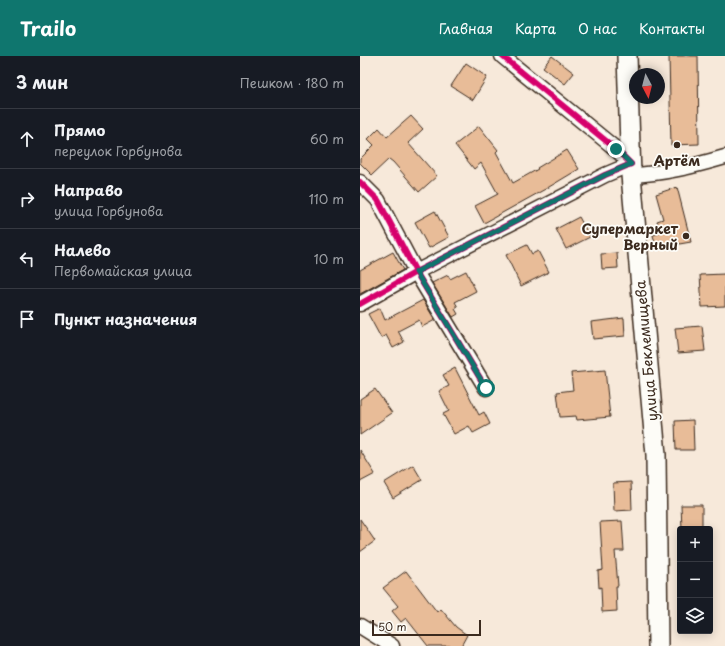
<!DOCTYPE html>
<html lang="ru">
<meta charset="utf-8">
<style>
:root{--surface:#171b24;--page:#20242c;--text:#f1f3f6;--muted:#9ea1a6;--line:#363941;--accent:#0f766e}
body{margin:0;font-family:"Playpen Sans",sans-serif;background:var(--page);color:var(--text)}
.controls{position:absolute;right:12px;bottom:12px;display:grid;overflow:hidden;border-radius:4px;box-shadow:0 2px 10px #0003}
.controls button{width:36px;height:36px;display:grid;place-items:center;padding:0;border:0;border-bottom:1px solid var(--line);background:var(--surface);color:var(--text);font:20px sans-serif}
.compass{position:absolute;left:269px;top:12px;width:36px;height:36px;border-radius:50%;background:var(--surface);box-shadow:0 2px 10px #0003;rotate:173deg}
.scale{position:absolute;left:12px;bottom:10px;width:109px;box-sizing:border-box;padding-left:4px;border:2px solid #3b2a1e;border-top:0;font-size:11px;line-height:14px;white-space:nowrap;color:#3b2a1e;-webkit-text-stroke:3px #fdfcf7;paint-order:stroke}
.stop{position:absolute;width:12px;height:12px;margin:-9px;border:3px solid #0f766e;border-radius:50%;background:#fff}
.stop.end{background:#0f766e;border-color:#fff;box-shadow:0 1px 4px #0008}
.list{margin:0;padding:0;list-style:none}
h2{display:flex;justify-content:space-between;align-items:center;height:52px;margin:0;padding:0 16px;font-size:17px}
h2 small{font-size:13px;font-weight:400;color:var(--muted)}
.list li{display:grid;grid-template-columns:26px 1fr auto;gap:12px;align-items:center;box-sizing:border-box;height:60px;padding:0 16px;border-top:1px solid var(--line)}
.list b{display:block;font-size:15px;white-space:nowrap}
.list p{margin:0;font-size:13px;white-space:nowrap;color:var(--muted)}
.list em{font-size:13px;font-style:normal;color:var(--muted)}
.icon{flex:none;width:22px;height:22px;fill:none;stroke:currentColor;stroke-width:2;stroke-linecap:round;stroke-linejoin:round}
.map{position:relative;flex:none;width:365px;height:590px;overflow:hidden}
header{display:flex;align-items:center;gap:24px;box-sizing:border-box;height:56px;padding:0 20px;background:var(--accent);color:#fff}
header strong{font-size:19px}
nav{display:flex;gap:22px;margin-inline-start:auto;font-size:14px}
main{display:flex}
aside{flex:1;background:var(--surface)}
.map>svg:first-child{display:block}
.building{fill:#e8bc98;stroke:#3b2a1e}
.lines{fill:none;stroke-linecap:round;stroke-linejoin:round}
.street-casing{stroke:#3b2a1e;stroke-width:17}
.secondary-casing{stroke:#3b2a1e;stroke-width:22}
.street{stroke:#fdfcf7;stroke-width:14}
.secondary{stroke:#fdfcf7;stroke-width:19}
.cycleway-casing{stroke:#fdfcf7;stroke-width:8}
.cycleway{stroke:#d6006c;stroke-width:6}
.route{stroke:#0f766e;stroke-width:5}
.poi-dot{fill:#3b2a1e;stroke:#fdfcf7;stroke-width:1.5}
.labels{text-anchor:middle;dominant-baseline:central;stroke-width:3.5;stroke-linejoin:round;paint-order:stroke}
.poi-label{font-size:14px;font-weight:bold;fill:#3b2a1e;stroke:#fdfcf7}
.street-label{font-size:14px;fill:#3b2a1e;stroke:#fdfcf7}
</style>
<header>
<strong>Trailo</strong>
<nav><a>Главная</a><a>Карта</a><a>О нас</a><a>Контакты</a></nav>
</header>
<main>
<aside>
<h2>3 мин<small>Пешком · 180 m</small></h2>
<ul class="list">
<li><svg class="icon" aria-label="ahead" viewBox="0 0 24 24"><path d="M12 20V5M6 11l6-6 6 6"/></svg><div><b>Прямо</b><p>переулок Горбунова</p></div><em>60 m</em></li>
<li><svg class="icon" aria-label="right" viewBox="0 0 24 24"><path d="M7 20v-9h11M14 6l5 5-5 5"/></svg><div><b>Направо</b><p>улица Горбунова</p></div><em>110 m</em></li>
<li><svg class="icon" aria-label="left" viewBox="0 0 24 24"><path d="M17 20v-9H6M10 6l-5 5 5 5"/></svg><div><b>Налево</b><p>Первомайская улица</p></div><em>10 m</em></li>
<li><svg class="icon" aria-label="arrive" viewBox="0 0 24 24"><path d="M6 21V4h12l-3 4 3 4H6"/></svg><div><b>Пункт назначения</b></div></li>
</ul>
</aside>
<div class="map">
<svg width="365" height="590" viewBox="0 0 365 590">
<rect width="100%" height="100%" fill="#f7e9da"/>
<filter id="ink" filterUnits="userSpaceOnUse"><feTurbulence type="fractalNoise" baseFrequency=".025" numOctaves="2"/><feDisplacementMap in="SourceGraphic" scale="8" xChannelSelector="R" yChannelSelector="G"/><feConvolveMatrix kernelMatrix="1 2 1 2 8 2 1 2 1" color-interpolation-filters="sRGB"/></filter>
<g filter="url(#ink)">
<!-- building -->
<path class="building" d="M 192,0 L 214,17 L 205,28 L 183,11 Z
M 309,0 L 338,0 L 339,88 L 311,89 Z
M 106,7 L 127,21 L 113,44 L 91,30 Z
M 51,60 L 63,73 L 48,87 L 77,120 L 59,136 L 33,106 L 29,103 L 12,119 L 0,107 L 0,103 L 14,89 L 8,83 L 19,72 L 27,81 Z
M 119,70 L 138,94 L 136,96 L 153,127 L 178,113 L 177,112 L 207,94 L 219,113 L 189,131 L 124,167 L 115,150 L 138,138 L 121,107 L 114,113 L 95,89 Z
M 317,131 L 331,186 L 296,192 L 293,179 L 301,177 L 297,165 L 303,163 L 296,138 Z
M 75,155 L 89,181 L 69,192 L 55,166 Z
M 219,161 L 230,181 L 206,193 L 196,173 Z
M 167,189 L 172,198 L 178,195 L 189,216 L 161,230 L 146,199 Z
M 33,196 L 43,214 L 0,238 L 0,214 Z
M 257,197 L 258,212 L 242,213 L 241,198 Z
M 106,215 L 116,235 L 95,246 L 98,251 L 95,253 L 98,258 L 93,261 L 72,227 L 88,219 L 90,223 Z
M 365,218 L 365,250 L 342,251 L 340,219 Z
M 63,244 L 75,264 L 62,271 L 59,264 L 38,275 L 44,286 L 33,292 L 26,279 L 21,282 L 8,258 L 20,252 L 25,264 Z
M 264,262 L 265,280 L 233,283 L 231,266 Z
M 342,270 L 345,295 L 318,297 L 315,272 Z
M 95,312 L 119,359 L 124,356 L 130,368 L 113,377 L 109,370 L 94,378 L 83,358 L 89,355 L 79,335 L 89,330 L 83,319 Z
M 245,314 L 250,361 L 217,364 L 216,360 L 200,361 L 197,336 L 213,334 L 211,317 Z
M 15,333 L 32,357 L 0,379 L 0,343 Z
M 333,364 L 334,394 L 316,394 L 315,365 Z
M 0,394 L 15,418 L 0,426 Z
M 53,409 L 62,424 L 33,442 L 24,427 Z
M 271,426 L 272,454 L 254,455 L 253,427 Z
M 321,449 L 342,449 L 342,473 L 322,473 Z
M 0,463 L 15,485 L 0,496 Z
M 262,465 L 264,495 L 255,495 L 258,530 L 256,530 L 257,555 L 242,556 L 241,531 L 239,532 L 238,515 L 243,514 L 240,466 Z
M 46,515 L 77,556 L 81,553 L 96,571 L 107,579 L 101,590 L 68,590 L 46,562 L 41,566 L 32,555 L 38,550 L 23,532 Z"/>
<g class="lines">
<defs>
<path id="street" d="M 271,119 C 303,118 334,110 365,101
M 0,126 L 18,144 L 56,216 L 126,332
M 0,248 L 56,216 L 245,119 L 271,108 L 256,93 L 142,0
M 0,570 L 32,590"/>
<path id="secondary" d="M 267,0 L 271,119 L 296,399 L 298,590"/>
</defs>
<!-- street casing -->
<use href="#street" class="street-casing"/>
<!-- secondary casing -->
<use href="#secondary" class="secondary-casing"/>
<!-- street -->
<use href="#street" class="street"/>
<!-- secondary -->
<use href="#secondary" class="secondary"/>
<defs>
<path id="cycleway" d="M 0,126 L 18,144 L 56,216 L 126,332
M 0,248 L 56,216 L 245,119 L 271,108 L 256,93 L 142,0"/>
</defs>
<!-- cycleway casing -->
<use href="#cycleway" class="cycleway-casing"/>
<!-- cycleway -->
<use href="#cycleway" class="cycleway"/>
</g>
</g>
<g class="lines" filter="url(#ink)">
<!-- route -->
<path class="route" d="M 126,332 L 56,216 L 245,119 L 271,108 L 256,93"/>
</g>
<!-- markers -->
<g class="poi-dot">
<circle cx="317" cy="89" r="4"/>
<circle cx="326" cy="180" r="4"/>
</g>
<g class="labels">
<!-- poi labels -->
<g class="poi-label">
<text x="317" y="104">Артём</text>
<text x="318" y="172" text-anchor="end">Супермаркет<tspan x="318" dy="16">Верный</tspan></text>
</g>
<!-- street labels -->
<g class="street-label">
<text transform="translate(286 295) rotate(-95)">улица Беклемищева</text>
</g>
</g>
</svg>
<div class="controls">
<button>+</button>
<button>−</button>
<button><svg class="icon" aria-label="layers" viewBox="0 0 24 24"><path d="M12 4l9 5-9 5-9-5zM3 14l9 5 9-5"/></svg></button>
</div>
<svg class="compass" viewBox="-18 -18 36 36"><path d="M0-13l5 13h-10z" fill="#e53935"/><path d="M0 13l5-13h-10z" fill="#9ea1a6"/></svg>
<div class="scale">50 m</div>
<div class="stop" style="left:126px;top:332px"></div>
<div class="stop end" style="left:256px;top:93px"></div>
</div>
</main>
